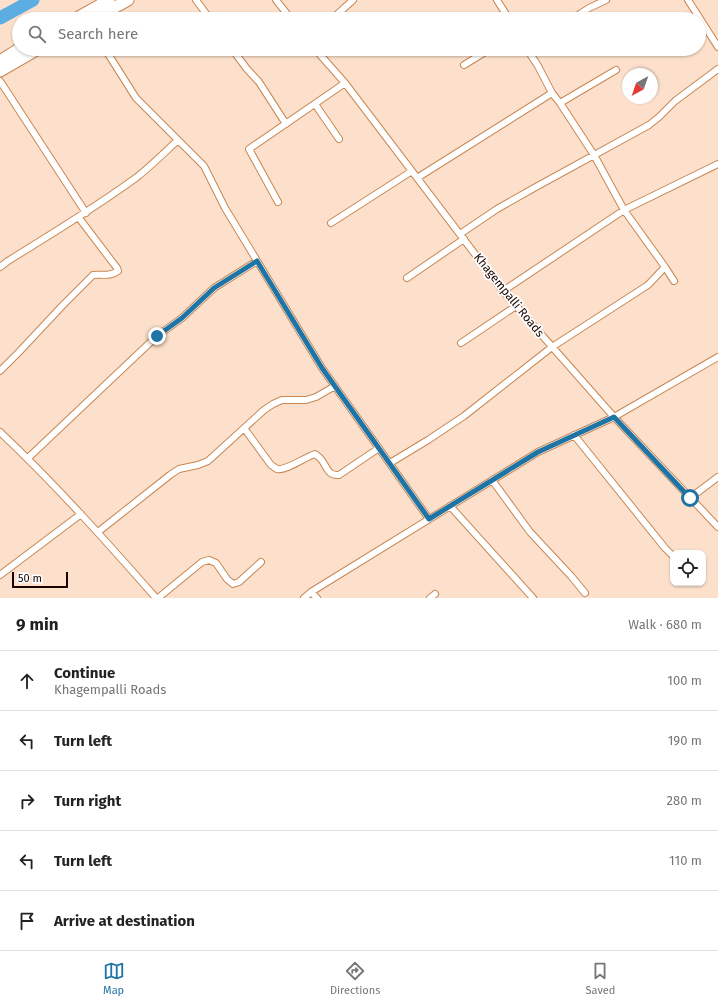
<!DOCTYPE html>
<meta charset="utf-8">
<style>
:root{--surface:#fff;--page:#f2f2f2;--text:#222;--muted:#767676;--line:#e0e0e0;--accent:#1e74a4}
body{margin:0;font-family:"Fira Sans",sans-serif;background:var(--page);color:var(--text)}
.controls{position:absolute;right:12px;bottom:12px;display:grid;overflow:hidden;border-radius:8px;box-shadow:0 1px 3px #0004}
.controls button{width:36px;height:36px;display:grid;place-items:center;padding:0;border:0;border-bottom:1px solid var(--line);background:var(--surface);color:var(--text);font:20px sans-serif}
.compass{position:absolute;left:622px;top:68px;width:36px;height:36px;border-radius:50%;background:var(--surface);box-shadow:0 1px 3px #0004;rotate:220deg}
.scale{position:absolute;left:12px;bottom:10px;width:56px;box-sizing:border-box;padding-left:4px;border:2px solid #1b0500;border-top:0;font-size:11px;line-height:14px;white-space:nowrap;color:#1b0500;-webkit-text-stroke:3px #fff;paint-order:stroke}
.stop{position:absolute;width:12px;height:12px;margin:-9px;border:3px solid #1e74a4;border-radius:50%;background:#fff}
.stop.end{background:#1e74a4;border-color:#fff;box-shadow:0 1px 4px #0008}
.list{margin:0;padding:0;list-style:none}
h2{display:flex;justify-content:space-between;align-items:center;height:52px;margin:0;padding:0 16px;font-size:17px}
h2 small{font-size:13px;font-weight:400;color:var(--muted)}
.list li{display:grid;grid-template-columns:26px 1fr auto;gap:12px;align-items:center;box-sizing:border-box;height:60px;padding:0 16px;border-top:1px solid var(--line)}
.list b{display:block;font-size:15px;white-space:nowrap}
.list p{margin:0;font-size:13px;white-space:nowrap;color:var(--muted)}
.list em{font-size:13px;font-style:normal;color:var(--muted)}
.icon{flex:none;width:22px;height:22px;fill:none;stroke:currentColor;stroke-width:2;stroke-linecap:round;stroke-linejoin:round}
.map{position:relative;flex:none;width:718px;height:598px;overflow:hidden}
.search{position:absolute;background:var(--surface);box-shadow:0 1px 3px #0004;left:12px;right:12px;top:12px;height:44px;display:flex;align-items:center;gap:10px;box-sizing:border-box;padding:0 14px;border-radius:22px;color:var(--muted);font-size:15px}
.sheet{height:352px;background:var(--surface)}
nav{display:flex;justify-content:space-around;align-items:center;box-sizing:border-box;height:56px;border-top:1px solid var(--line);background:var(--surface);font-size:11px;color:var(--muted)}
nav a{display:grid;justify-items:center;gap:2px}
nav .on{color:var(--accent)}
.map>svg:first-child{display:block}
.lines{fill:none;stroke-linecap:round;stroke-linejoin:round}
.river{stroke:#5bade2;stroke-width:13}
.street-casing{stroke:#c88753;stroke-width:8}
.highway-casing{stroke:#c88753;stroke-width:13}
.street{stroke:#fff;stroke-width:6}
.highway{stroke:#fff;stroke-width:11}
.route{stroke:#1e74a4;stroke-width:5}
.labels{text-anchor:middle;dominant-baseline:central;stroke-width:3.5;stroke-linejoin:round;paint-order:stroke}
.street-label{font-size:12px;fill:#1b0500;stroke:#fff}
</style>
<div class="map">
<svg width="718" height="598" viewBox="0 0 718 598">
<rect width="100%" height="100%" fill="#fce0cb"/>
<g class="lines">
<!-- river -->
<path class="river" d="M 0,18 L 33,0"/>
<defs>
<path id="street" d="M 196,0 L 210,19
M 276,0 L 291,19
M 497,0 L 509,19
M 688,0 L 718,47
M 332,19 L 353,0
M 572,19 L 589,8 L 606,0
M 105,49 L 136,98 L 204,166 L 225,208 L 322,368 L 429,519
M 232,49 L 247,69 L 259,82 L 286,124
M 315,49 L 345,83 L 503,291 L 614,417 L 718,527
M 527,49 L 538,66 L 552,93 L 560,103 L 594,155 L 624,210 L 665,267 L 674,281
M 464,65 L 490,49
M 0,81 L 86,213
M 560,103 L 616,70
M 315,104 L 339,139
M 417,178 L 552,93
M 278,202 L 249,149 L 345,83
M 331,223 L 412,171
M 460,234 L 497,209 L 534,188 L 649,125 L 659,117 L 675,101 L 718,69
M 0,267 L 8,261 C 51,234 95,208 137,177 C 151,166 164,153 178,140
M 407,278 L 464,239
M 503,291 L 624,210 L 718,164
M 461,343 L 516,306
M 0,371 L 19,352 L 63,305 L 93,275 C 101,274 111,277 118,271 L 117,268 L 79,218
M 244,428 L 271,465 C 273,466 275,468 277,469 C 286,471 305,457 315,454 C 316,455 319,457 320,458 C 327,465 326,476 339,475 L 379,448
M 0,432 C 55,484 106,541 156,598
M 574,435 L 665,548 L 673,556
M 28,458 L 157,336 L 182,318 L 214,288 L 257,261
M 390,463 L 428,440 L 464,416 L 552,347 L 648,285 L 665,267
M 492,480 L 530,532 L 571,576 L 585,593
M 690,498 L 718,477
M 450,506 L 533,598
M 98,532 L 170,475 L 179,469 L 198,465 L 208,461 L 264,410 L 273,404 L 282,400 L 306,400 L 316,397 L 335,386
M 0,575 L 81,514
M 311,592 L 317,598
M 158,598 L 202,562 L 209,560 L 216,563 L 227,579 L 233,584 L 239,582 L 261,562
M 304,598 L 311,592 L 538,452 L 614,417 L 718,357
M 430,598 L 435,594"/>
<path id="highway" d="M 75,19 L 109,0
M 94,19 L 128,0
M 0,61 L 19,49
M 0,71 L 38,49"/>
</defs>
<!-- street casing -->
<use href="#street" class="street-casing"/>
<!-- highway casing -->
<use href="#highway" class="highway-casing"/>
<!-- street -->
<use href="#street" class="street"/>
<!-- highway -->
<use href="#highway" class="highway"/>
</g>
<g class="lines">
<!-- route -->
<path class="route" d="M 157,336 L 182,318 L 214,288 L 257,261 L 322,368 L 429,519 L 538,452 L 614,417 L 690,498"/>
</g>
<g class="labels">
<!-- street labels -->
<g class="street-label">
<text transform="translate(509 295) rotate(51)">Khagempalli Roads</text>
</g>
</g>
</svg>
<div class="controls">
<button><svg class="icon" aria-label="locate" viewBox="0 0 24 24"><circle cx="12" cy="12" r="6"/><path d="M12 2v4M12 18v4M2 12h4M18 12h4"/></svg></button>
</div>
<svg class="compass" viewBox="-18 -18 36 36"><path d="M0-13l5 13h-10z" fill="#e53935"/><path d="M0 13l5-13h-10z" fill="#767676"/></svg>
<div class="scale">50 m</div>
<div class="stop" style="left:690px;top:498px"></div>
<div class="stop end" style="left:157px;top:336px"></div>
<div class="search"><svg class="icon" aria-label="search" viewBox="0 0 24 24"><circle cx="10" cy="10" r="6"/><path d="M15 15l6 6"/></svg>Search here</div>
</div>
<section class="sheet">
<h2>9 min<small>Walk · 680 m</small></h2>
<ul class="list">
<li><svg class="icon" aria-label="ahead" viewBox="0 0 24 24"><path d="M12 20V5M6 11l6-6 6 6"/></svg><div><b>Continue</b><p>Khagempalli Roads</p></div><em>100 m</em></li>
<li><svg class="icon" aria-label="left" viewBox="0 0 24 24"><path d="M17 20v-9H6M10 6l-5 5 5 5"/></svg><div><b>Turn left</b></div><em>190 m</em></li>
<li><svg class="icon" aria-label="right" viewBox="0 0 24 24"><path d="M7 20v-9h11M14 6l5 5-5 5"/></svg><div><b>Turn right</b></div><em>280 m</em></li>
<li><svg class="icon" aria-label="left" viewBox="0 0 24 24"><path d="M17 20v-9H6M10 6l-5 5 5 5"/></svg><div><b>Turn left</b></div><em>110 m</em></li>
<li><svg class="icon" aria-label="arrive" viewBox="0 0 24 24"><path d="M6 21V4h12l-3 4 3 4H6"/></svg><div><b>Arrive at destination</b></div></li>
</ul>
</section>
<nav>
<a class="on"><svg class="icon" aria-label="map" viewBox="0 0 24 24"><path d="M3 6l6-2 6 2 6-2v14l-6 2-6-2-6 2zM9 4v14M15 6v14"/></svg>Map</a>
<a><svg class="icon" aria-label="directions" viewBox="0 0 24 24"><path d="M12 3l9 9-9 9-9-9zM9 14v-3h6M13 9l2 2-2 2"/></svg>Directions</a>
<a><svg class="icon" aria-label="saved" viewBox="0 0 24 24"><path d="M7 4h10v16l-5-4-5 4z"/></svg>Saved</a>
</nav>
